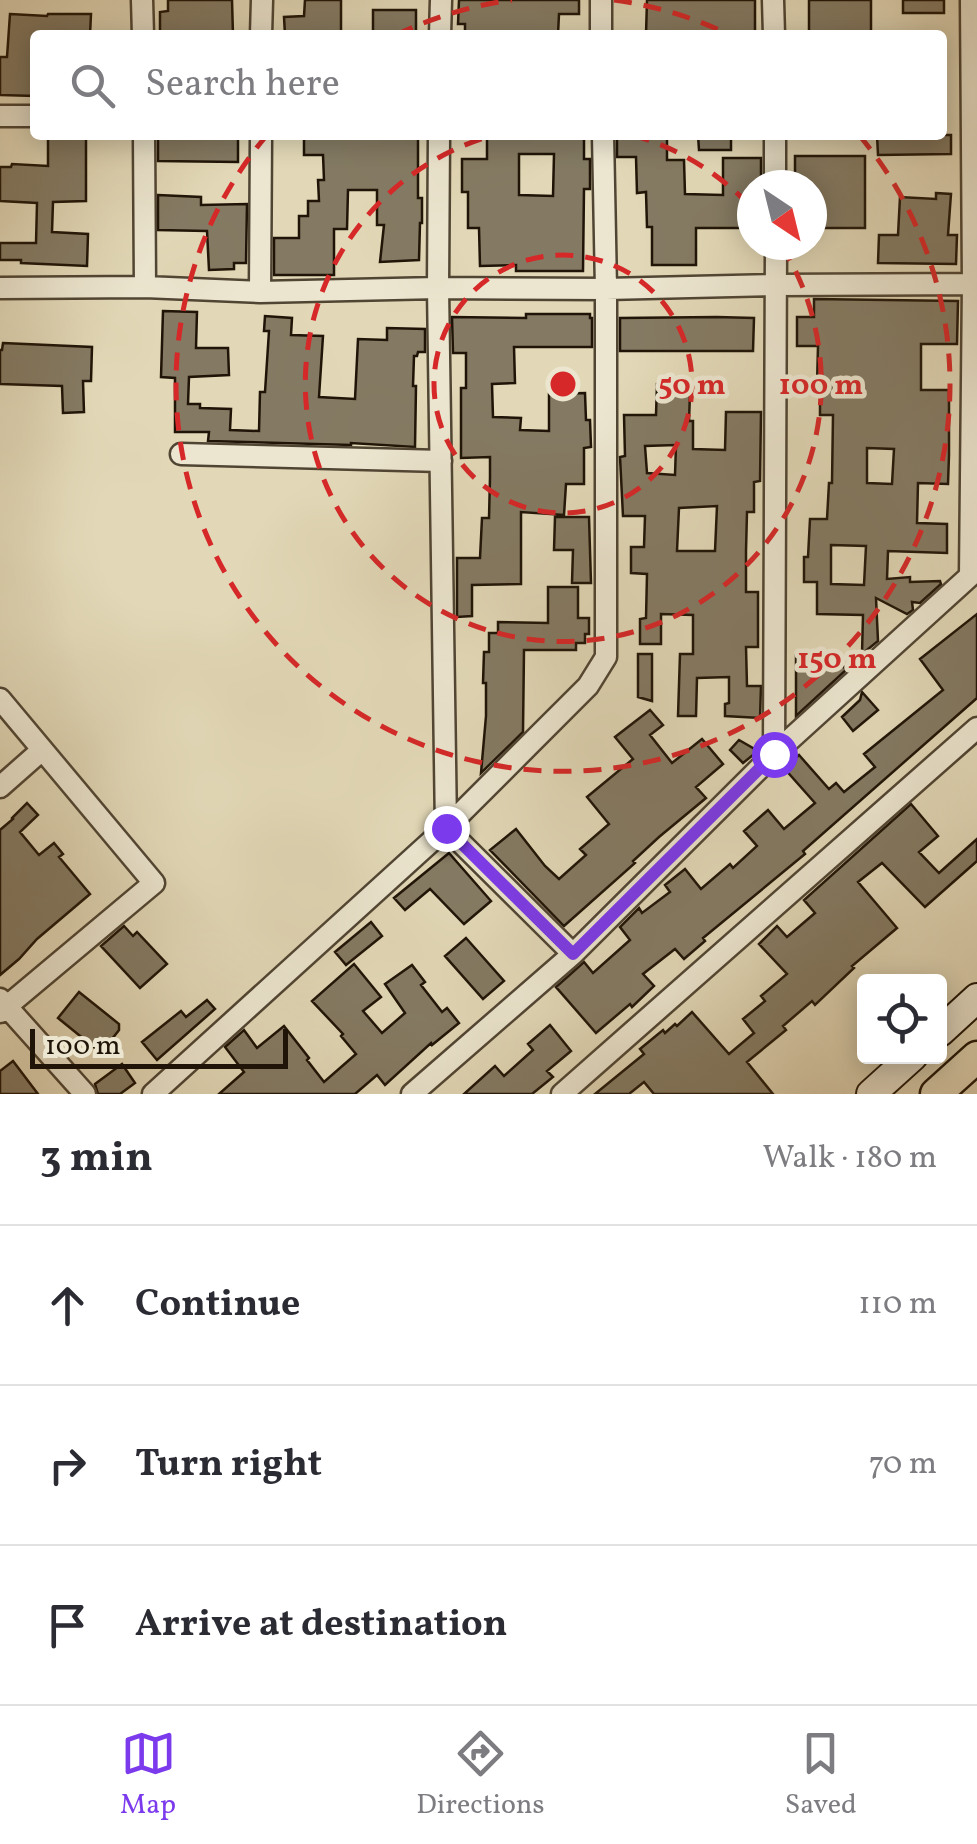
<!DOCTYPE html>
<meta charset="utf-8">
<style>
:root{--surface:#fff;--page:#f7f7f7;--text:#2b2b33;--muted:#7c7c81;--line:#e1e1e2;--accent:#7c3aed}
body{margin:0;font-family:Vollkorn,serif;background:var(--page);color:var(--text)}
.controls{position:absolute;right:30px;bottom:30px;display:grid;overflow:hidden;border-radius:10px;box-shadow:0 5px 25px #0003}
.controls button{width:90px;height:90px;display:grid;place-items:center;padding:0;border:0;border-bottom:2px solid var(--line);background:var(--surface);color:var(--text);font:50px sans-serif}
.compass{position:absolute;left:737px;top:170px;width:90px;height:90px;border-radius:50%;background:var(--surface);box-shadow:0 5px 25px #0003;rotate:145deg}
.scale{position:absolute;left:30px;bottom:25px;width:258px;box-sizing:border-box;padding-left:10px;border:5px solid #1f1407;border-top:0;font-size:28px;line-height:35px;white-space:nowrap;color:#1f1407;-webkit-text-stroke:8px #ece6d0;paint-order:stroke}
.stop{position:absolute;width:30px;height:30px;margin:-22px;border:8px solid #7c3aed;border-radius:50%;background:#fff}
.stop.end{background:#7c3aed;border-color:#fff;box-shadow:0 2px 10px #0008}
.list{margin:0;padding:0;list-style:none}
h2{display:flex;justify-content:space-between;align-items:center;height:130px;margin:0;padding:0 40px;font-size:42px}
h2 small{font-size:32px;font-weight:400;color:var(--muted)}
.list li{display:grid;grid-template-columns:65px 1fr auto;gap:30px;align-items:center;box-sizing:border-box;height:160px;padding:0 40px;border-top:2px solid var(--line)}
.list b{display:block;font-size:38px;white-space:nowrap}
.list em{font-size:32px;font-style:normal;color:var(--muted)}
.icon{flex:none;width:55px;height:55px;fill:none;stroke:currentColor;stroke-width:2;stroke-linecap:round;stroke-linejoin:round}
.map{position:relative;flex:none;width:977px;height:1094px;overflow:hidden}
.search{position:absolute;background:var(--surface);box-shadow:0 5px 25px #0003;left:30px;right:30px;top:30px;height:110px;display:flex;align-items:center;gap:25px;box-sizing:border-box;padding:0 35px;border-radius:10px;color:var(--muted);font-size:38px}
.sheet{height:610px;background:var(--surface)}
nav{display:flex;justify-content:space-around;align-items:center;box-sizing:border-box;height:140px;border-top:2px solid var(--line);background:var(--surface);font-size:28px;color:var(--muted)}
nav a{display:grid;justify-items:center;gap:5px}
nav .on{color:var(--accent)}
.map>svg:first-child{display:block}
.building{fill:#847a63;stroke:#1f1407;stroke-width:2.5;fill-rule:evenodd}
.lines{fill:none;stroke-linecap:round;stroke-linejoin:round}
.street-casing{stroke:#504533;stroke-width:25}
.secondary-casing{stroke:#1f1407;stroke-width:32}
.primary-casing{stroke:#1f1407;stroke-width:35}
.street{stroke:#ece6d0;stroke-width:20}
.secondary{stroke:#ece6d0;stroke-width:28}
.primary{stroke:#e2d8b7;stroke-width:30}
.route{stroke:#7c3aed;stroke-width:12}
.ring{fill:none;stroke:#d62828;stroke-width:5;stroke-dasharray:18 12}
.centre{fill:#d62828;stroke:#ece6d0;stroke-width:5}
.ring-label{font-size:30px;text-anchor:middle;font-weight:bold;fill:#d62828;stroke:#ece6d0;stroke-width:9;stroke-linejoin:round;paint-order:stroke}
</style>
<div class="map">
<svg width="977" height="1094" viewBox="0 0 977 1094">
<rect width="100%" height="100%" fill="#e2d8b7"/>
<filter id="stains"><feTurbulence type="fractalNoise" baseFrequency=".002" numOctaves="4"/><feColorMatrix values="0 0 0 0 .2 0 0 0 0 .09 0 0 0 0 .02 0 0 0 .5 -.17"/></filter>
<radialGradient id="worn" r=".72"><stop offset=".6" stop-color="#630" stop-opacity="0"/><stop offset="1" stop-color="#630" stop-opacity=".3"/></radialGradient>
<!-- building -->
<path class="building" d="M 168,0 L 232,0 L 233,35 L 160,35 L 160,12 L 168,11 Z
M 305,0 L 341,0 L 341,35 L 285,35 L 284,17 L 304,16 Z
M 459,0 L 579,0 L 579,14 L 559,14 L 558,35 L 465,35 L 465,24 L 458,24 Z
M 647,0 L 755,0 L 755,35 L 646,35 Z
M 809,0 L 871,0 L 871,35 L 809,35 Z
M 903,0 L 944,0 L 944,13 L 903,13 Z
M 373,10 L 416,10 L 416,35 L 373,35 Z
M 10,14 L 47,16 L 48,14 L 91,14 L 90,35 L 35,35 L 35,96 L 0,95 L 0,57 L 7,57 Z
M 86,135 L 86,201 L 53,202 L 52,232 L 88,234 L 87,266 L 21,263 L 21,260 L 0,260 L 0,243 L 36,243 L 37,203 L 0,201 L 0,167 L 11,167 L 12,164 L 48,166 L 48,136 Z
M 158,135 L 238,135 L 238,162 L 158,161 Z
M 304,135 L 418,135 L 418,198 L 422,198 L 422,223 L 420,223 L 419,260 L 380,262 L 384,225 L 377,225 L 377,190 L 348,190 L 347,229 L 334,229 L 334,275 L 274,275 L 274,238 L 299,238 L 299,216 L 308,216 L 308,201 L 319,201 L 318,180 L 324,180 L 323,155 L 304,155 Z
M 487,135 L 584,135 L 584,159 L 590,159 L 590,189 L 584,189 L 583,271 L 516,271 L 516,265 L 480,266 L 479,228 L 468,228 L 468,192 L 462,192 L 462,159 L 487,159 ZM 519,154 L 554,154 L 553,196 L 519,195 Z
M 617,135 L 667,135 L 667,160 L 684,160 L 685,194 L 723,195 L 723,158 L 761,158 L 761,185 L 752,185 L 752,228 L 696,228 L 696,265 L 652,265 L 652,227 L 647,227 L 646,192 L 637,193 L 636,157 L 617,157 Z
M 698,135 L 731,135 L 731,150 L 699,150 Z
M 877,135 L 951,135 L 951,154 L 878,155 Z
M 795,156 L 865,156 L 865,228 L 812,228 L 812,185 L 795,185 Z
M 936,193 L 951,194 L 948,235 L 957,235 L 956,264 L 878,263 L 879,235 L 898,235 L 900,197 L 936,199 Z
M 158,195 L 201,197 L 201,205 L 247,204 L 246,263 L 234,263 L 234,269 L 209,270 L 207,231 L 158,230 Z
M 814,299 L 958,301 L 957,344 L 921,344 L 921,390 L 949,390 L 949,455 L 948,484 L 918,483 L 917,523 L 947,524 L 947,553 L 888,551 L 887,579 L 910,577 L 910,582 L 940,581 L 941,584 L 920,603 L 912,602 L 913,610 L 907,614 L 876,598 L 878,641 L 862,654 L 863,615 L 817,614 L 817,582 L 804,582 L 804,557 L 808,557 L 810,519 L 827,519 L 829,483 L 832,483 L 833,415 L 820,415 L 820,384 L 817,384 L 818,346 L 797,346 L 797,317 L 814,317 ZM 867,448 L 894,449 L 892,484 L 867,483 ZM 831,545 L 866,546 L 864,585 L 831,584 Z
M 163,311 L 197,312 L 196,348 L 228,348 L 229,375 L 189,377 L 188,404 L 200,404 L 200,408 L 231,409 L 230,430 L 259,431 L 260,392 L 265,392 L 269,331 L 264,331 L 265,316 L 292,318 L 291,335 L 323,336 L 319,397 L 355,399 L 358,339 L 387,340 L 387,328 L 425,329 L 425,352 L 418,352 L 417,356 L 414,356 L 413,386 L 416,386 L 415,447 L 351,443 L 351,445 L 208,441 L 209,432 L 175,432 L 175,378 L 161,377 Z
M 526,314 L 590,314 L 590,318 L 592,318 L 592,347 L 514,347 L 515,383 L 492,384 L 493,417 L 521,418 L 520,430 L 549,431 L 549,394 L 585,393 L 586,420 L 590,420 L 591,447 L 584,448 L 584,484 L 566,484 L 564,515 L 521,512 L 521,584 L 472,585 L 472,616 L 457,617 L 457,558 L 480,558 L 482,518 L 489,518 L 490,478 L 490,457 L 461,458 L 461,388 L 466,388 L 466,353 L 453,353 L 452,317 L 526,318 Z
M 717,317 L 754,318 L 753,351 L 620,351 L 620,318 Z
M 3,343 L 92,347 L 91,381 L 83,381 L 84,412 L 63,413 L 62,386 L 0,384 L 0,350 L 2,350 Z
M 657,384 L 674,385 L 674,393 L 690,393 L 689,421 L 693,421 L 693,449 L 725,450 L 726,412 L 761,412 L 760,481 L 754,482 L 754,512 L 747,512 L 746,551 L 746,592 L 758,592 L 758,647 L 746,647 L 747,686 L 761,686 L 760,718 L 725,716 L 725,704 L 729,703 L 729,677 L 697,678 L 696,716 L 678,716 L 680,654 L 693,654 L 693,615 L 661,614 L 661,644 L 640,644 L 640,619 L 646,618 L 647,574 L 631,573 L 631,547 L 644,547 L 645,516 L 623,516 L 620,457 L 625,456 L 624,415 L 656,415 ZM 676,445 L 675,475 L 647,473 L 645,446 ZM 717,506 L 715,551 L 677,551 L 679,508 Z
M 555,517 L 589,517 L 591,583 L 572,583 L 573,550 L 554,550 Z
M 548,587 L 578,587 L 578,618 L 589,618 L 589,634 L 585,634 L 585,643 L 576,643 L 576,650 L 524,650 L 523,732 L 481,773 L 486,716 L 486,683 L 483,683 L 484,652 L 489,652 L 489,633 L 498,633 L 498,622 L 548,623 Z
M 977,614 L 977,698 L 803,851 L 805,854 L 703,938 L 705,941 L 684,959 L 675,949 L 643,974 L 654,986 L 632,1007 L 630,1004 L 596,1033 L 556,987 L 584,962 L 593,973 L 630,940 L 620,927 L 639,908 L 642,913 L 670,892 L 665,885 L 685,869 L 701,889 L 730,864 L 733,868 L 757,846 L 744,831 L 768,810 L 784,829 L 815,803 L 784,768 L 799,755 L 829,789 L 836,783 L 844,792 L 875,767 L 864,754 L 943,690 L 920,659 Z
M 638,654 L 652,654 L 652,701 L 638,697 Z
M 796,655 L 811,655 L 810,664 L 836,655 L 846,670 L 796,716 Z
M 862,692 L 878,710 L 853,731 L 842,717 L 860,700 Z
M 650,710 L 663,725 L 650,735 L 672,763 L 702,739 L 723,764 L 696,787 L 706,798 L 659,837 L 633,861 L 635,863 L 564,926 L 490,850 L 516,829 L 545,866 L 559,879 L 586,855 L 580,849 L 609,824 L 587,797 L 633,759 L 615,737 Z
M 739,740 L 758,751 L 743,763 L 730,750 Z
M 27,803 L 38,815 L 20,832 L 39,855 L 54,843 L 63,854 L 59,857 L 90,894 L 37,939 L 19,959 L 0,975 L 0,830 L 13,819 L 12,818 Z
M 911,804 L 938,836 L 919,852 L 939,873 L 977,839 L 977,861 L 925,907 L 882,863 L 858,882 L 897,928 L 852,966 L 854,968 L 815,1005 L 812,1001 L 783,1026 L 786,1030 L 747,1062 L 773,1094 L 654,1094 L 644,1082 L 629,1094 L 595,1094 L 644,1054 L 640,1049 L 663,1030 L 665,1033 L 675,1024 L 677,1026 L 692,1012 L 729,1054 L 754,1033 L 743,1019 L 765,1001 L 761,996 L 787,974 L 759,944 L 777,926 L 787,937 L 815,913 L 804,900 Z
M 449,853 L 491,901 L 464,924 L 430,889 L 405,910 L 394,898 Z
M 371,922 L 382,936 L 346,965 L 335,952 Z
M 124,926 L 133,936 L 137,932 L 167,964 L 140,988 L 101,946 Z
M 466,938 L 504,981 L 483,999 L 445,956 Z
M 354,964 L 381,997 L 363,1011 L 382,1033 L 405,1013 L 385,984 L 412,965 L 425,982 L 421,985 L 442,1012 L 447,1008 L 459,1023 L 432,1045 L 431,1043 L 385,1085 L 377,1075 L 355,1094 L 219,1094 L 244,1072 L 225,1047 L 244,1030 L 257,1048 L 284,1026 L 309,1058 L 307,1060 L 324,1082 L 356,1054 L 341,1036 L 343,1034 L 312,1001 Z
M 79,992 L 119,1024 L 119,1030 L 101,1053 L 58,1018 Z
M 207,1000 L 215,1009 L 157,1060 L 142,1042 L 181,1011 L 186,1017 Z
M 550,1025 L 571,1051 L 547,1071 L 553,1077 L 532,1094 L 464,1094 L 495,1066 L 504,1076 L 533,1050 L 528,1044 Z
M 13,1061 L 38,1094 L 0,1094 L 0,1071 Z
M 122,1064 L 135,1083 L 120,1094 L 98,1094 L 95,1084 Z"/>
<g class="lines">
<defs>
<path id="street" d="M 142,0 L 143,35
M 601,0 L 601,35
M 773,0 L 774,35
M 261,35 L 262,0
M 440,35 L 441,0
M 0,116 L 35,116
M 144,135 L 145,287
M 439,135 L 438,288 L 446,828 L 573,954
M 775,135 L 775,185
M 0,288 L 145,287 L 260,292 L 438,288 L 606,289 L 777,285 L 977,284
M 260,292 L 261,135
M 181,454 L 441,461
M 0,699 L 154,883 L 0,1012
M 774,754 L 776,245
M 0,787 L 42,750
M 0,999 L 85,1094
M 153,1094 L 446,828 L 588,686 L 606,657 L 606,289 L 603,135
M 412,1094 L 573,954 L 774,754 L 970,576 L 973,284 L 971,0
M 562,1094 L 977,728"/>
<path id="secondary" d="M 940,1032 L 977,998
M 871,1094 L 913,1056"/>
<path id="primary" d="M 936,1094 L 977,1057"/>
</defs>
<!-- street casing -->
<use href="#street" class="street-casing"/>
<!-- secondary casing -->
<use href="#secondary" class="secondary-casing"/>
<!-- primary casing -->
<use href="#primary" class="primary-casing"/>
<!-- street -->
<use href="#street" class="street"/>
<!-- secondary -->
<use href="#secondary" class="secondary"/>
<!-- primary -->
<use href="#primary" class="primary"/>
</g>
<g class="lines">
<!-- route -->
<path class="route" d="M 446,828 L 573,954 L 774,754"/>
</g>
<!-- distance rings -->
<g class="ring">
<circle cx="563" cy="384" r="129"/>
<path d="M632 135A258 258 0 0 1 752 208M781 245A258 258 0 1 1 494 135"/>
<path d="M396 35A387 387 0 0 1 512 0M614 0A387 387 0 0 1 730 35M859 135A387 387 0 1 1 267 135"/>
</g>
<circle cx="563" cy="384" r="15" class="centre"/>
<g class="ring-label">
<text x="692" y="394">50 m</text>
<text x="821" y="394">100 m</text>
<text x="837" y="668">150 m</text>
</g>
<rect width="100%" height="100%" filter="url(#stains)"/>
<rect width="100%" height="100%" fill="url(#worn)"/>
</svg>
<div class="controls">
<button><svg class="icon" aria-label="locate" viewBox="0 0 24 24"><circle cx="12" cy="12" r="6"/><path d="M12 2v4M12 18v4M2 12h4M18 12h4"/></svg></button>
</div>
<svg class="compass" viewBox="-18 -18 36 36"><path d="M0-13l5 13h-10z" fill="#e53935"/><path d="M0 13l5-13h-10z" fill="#7c7c81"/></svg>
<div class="scale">100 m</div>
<div class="stop" style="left:774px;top:754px"></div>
<div class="stop end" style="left:446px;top:828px"></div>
<div class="search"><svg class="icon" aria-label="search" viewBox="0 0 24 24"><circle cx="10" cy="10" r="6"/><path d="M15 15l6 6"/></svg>Search here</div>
</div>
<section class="sheet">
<h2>3 min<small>Walk · 180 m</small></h2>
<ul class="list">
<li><svg class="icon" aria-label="ahead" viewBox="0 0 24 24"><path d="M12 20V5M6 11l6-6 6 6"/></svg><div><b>Continue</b></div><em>110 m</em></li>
<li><svg class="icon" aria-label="right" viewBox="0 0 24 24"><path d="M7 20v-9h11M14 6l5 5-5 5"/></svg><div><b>Turn right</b></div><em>70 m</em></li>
<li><svg class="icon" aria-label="arrive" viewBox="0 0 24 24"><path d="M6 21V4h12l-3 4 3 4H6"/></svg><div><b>Arrive at destination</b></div></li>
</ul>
</section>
<nav>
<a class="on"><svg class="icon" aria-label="map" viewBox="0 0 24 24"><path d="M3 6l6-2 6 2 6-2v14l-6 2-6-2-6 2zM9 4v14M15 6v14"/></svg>Map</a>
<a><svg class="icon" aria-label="directions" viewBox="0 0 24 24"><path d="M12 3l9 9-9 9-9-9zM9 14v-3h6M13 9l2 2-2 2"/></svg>Directions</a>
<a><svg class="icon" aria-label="saved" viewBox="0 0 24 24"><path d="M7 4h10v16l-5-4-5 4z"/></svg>Saved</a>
</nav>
